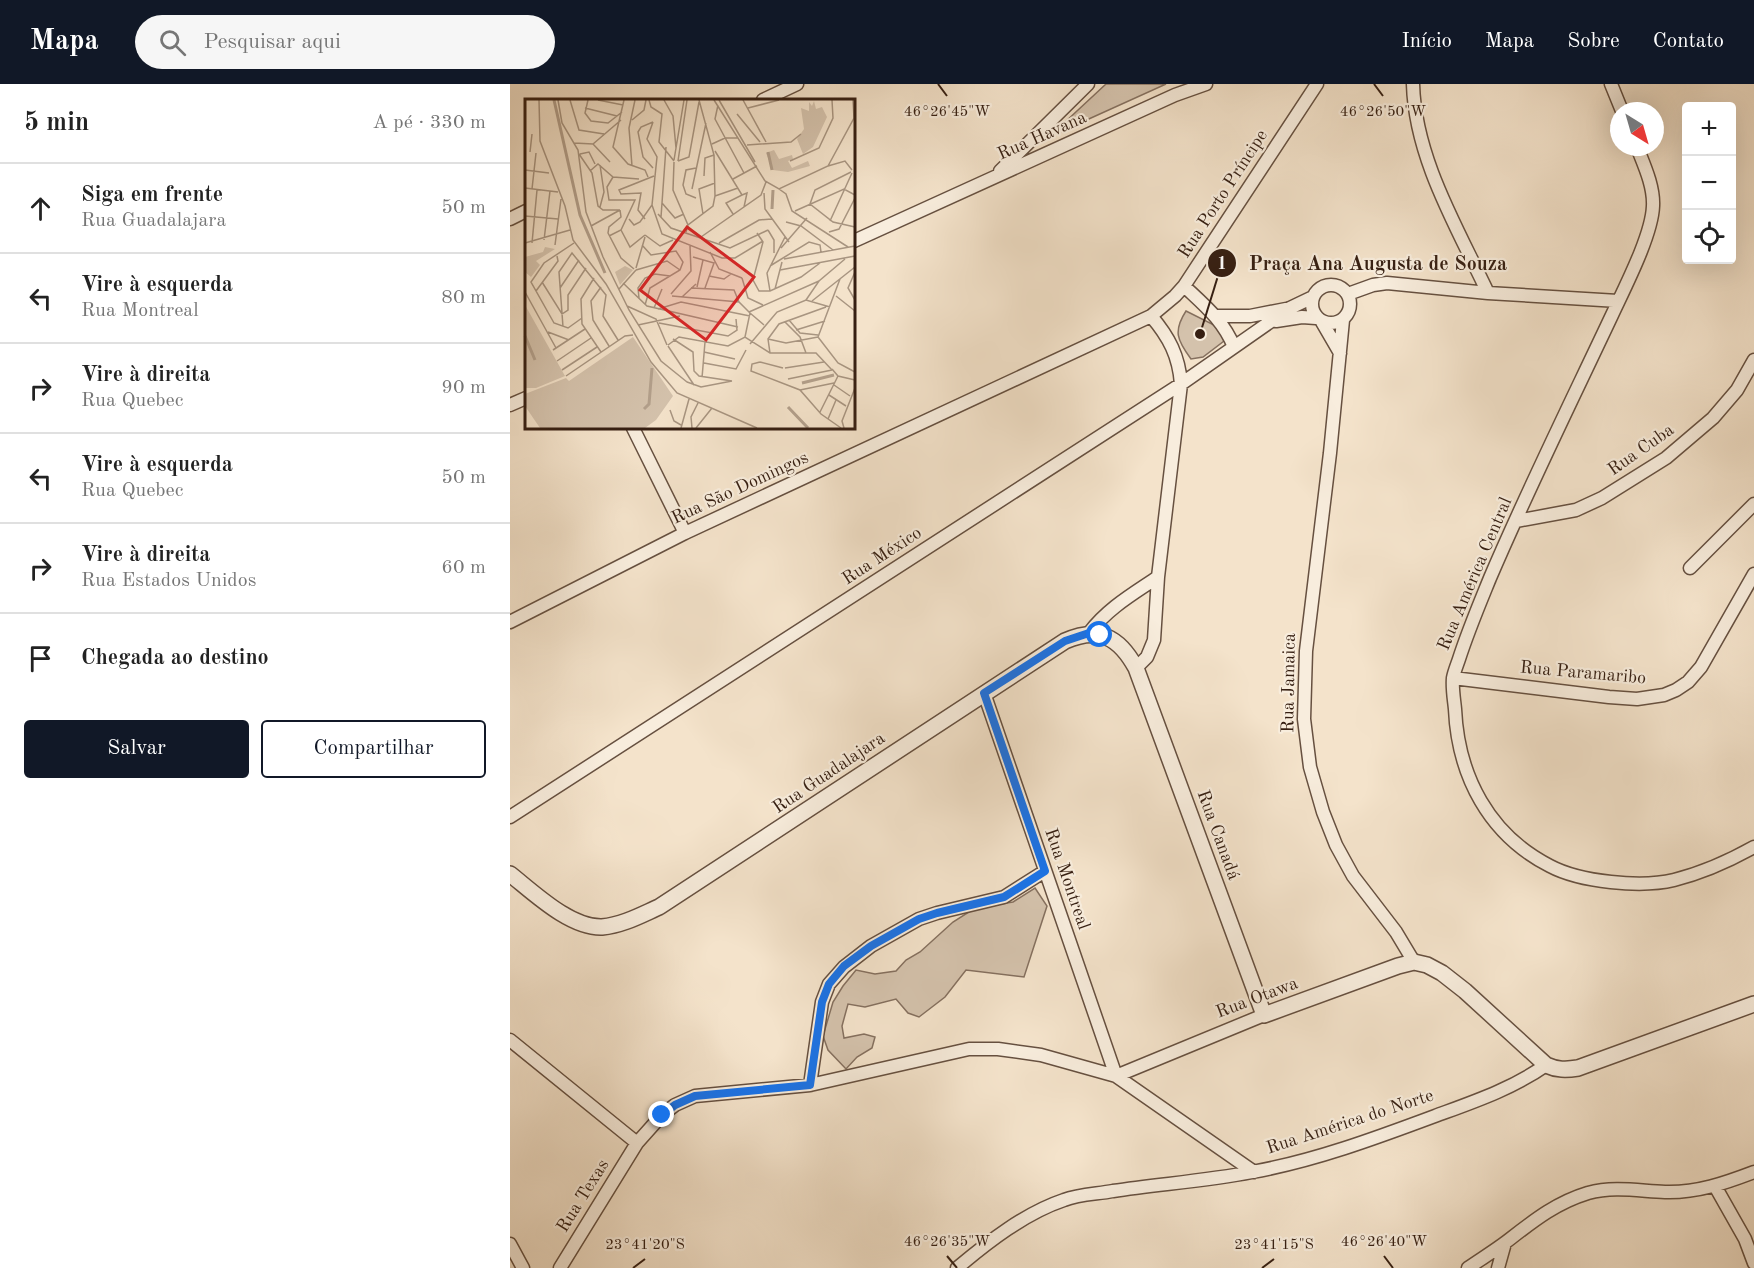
<!DOCTYPE html>
<html lang="pt">
<meta charset="utf-8">
<style>
:root{--surface:#fff;--page:#f6f6f6;--text:#222;--muted:#767676;--line:#e0e0e0;--accent:#111827}
body{margin:0;font-family:"Old Standard TT",serif;background:var(--page);color:var(--text)}
.controls{position:absolute;right:18px;top:18px;display:grid;overflow:hidden;border-radius:6px;box-shadow:0 6px 24px #0002}
.controls button{width:54px;height:54px;display:grid;place-items:center;padding:0;border:0;border-bottom:2px solid var(--line);background:var(--surface);color:var(--text);font:30px sans-serif}
.compass{position:absolute;left:1100px;top:18px;width:54px;height:54px;border-radius:50%;background:var(--surface);box-shadow:0 6px 24px #0002;rotate:143deg}
.stop{position:absolute;width:18px;height:18px;margin:-14px;border:4px solid #1a73e8;border-radius:50%;background:#fff}
.stop.end{background:#1a73e8;border-color:#fff;box-shadow:0 2px 6px #0008}
.list{margin:0;padding:0;list-style:none}
h2{display:flex;justify-content:space-between;align-items:center;height:78px;margin:0;padding:0 24px;font-size:26px}
h2 small{font-size:20px;font-weight:400;color:var(--muted)}
.list li{display:grid;grid-template-columns:39px 1fr auto;gap:18px;align-items:center;box-sizing:border-box;height:90px;padding:0 24px;border-top:2px solid var(--line)}
.list b{display:block;font-size:22px;white-space:nowrap}
.list p{margin:0;font-size:20px;white-space:nowrap;color:var(--muted)}
.list em{font-size:20px;font-style:normal;color:var(--muted)}
.actions{display:flex;gap:12px;padding:18px 24px}
.actions a{flex:1;padding:14px 0;border:2px solid var(--accent);border-radius:6px;text-align:center;font-size:21px;color:var(--accent)}
.actions .main{background:var(--accent);color:#fff}
.icon{flex:none;width:33px;height:33px;fill:none;stroke:currentColor;stroke-width:2;stroke-linecap:round;stroke-linejoin:round}
.map{position:relative;flex:none;width:1244px;height:1184px;overflow:hidden}
header{display:flex;align-items:center;gap:36px;box-sizing:border-box;height:84px;padding:0 30px;background:var(--accent);color:#fff}
header strong{font-size:28px}
nav{display:flex;gap:33px;margin-inline-start:auto;font-size:21px}
.search{width:420px;height:54px;background:var(--page);display:flex;align-items:center;gap:15px;box-sizing:border-box;padding:0 21px;border-radius:33px;color:var(--muted);font-size:22px}
main{display:flex}
aside{flex:1;background:var(--surface)}
.map>svg:first-child{display:block}
.green{fill:#d4c2ac;stroke:#85705f;stroke-width:1.5}
.lines{fill:none;stroke-linecap:round;stroke-linejoin:round}
.minor-casing{stroke:#665040;stroke-width:15}
.tertiary-casing{stroke:#665040;stroke-width:18}
.minor{stroke:#f8eddd;stroke-width:12}
.tertiary{stroke:#f8eddd;stroke-width:15}
.route{stroke:#1a73e8;stroke-width:8}
.ticks{fill:none;stroke:#361f12;stroke-width:2}
.labels{text-anchor:middle;dominant-baseline:central;stroke-width:4.5;stroke-linejoin:round;paint-order:stroke}
.street-label{font-size:18px;fill:#361f12;stroke:#f8eddd}
.inset-river{fill:none;stroke:#b3a08c;stroke-width:3}
.inset-road{fill:none;stroke:#a89581;stroke-width:1.5}
.view{fill:#d62828;fill-opacity:0.15;stroke:#d62828;stroke-width:3}
.inset-edge{fill:none;stroke:#361f12;stroke-width:3}
.ticks-label{font-size:15px;text-anchor:middle;fill:#361f12;stroke:#f8eddd;stroke-width:4.5;stroke-linejoin:round;paint-order:stroke}
.leader{fill:none;stroke:#361f12;stroke-width:2}
.callout-dot{fill:#361f12;stroke:#f8eddd;stroke-width:2}
.mark-label{font-size:18px;text-anchor:middle;font-weight:bold;fill:#fff}
.callout-label{font-size:20px;text-anchor:middle;font-weight:bold;fill:#361f12;stroke:#f8eddd;stroke-width:4.5;stroke-linejoin:round;paint-order:stroke}
</style>
<header>
<strong>Mapa</strong>
<div class="search"><svg class="icon" aria-label="search" viewBox="0 0 24 24"><circle cx="10" cy="10" r="6"/><path d="M15 15l6 6"/></svg>Pesquisar aqui</div>
<nav><a>Início</a><a>Mapa</a><a>Sobre</a><a>Contato</a></nav>
</header>
<main>
<aside>
<h2>5 min<small>A pé · 330 m</small></h2>
<ul class="list">
<li><svg class="icon" aria-label="ahead" viewBox="0 0 24 24"><path d="M12 20V5M6 11l6-6 6 6"/></svg><div><b>Siga em frente</b><p>Rua Guadalajara</p></div><em>50 m</em></li>
<li><svg class="icon" aria-label="left" viewBox="0 0 24 24"><path d="M17 20v-9H6M10 6l-5 5 5 5"/></svg><div><b>Vire à esquerda</b><p>Rua Montreal</p></div><em>80 m</em></li>
<li><svg class="icon" aria-label="right" viewBox="0 0 24 24"><path d="M7 20v-9h11M14 6l5 5-5 5"/></svg><div><b>Vire à direita</b><p>Rua Quebec</p></div><em>90 m</em></li>
<li><svg class="icon" aria-label="left" viewBox="0 0 24 24"><path d="M17 20v-9H6M10 6l-5 5 5 5"/></svg><div><b>Vire à esquerda</b><p>Rua Quebec</p></div><em>50 m</em></li>
<li><svg class="icon" aria-label="right" viewBox="0 0 24 24"><path d="M7 20v-9h11M14 6l5 5-5 5"/></svg><div><b>Vire à direita</b><p>Rua Estados Unidos</p></div><em>60 m</em></li>
<li><svg class="icon" aria-label="arrive" viewBox="0 0 24 24"><path d="M6 21V4h12l-3 4 3 4H6"/></svg><div><b>Chegada ao destino</b></div></li>
</ul>
<div class="actions"><a class="main">Salvar</a><a>Compartilhar</a></div>
</aside>
<div class="map">
<svg width="1244" height="1184" viewBox="0 0 1244 1184">
<rect width="100%" height="100%" fill="#f4e3cb"/>
<filter id="stains"><feTurbulence type="fractalNoise" baseFrequency=".00333" numOctaves="4"/><feColorMatrix values="0 0 0 0 .2 0 0 0 0 .09 0 0 0 0 .02 0 0 0 .5 -.17"/></filter>
<radialGradient id="worn" r=".72"><stop offset=".6" stop-color="#630" stop-opacity="0"/><stop offset="1" stop-color="#630" stop-opacity=".3"/></radialGradient>
<!-- green -->
<path class="green" d="M 596,0 L 656,0 L 539,53 Z
M 676,227 L 708,243 L 714,257 L 693,273 L 681,275 C 667,256 663,247 676,227 Z
M 525,804 L 537,822 L 514,893 L 456,886 L 435,913 L 409,933 L 398,929 L 386,915 L 355,923 L 338,920 L 332,942 L 334,954 L 354,950 L 365,953 L 362,964 L 347,973 L 336,985 L 318,966 L 313,952 L 323,918 L 333,902 L 346,886 L 365,890 L 386,887 L 396,876 L 410,868 L 443,838 L 465,824 L 503,818 Z"/>
<g class="lines">
<defs>
<path id="minor" d="M 903,0 C 905,74 947,143 978,209
M 1101,0 L 1112,27
M 253,16 L 287,0
M 1127,63 C 1134,81 1144,102 1143,122 C 1142,151 1115,203 1102,231 C 1061,318 1018,405 980,494 C 969,521 958,547 949,575 C 947,581 944,588 943,594 C 942,604 944,615 945,625 C 948,692 979,751 1040,782 C 1070,798 1131,804 1164,796 C 1192,789 1219,777 1244,763
M 490,87 L 578,0
M 0,135 L 16,127
M 344,157 L 665,11 L 696,0
M802 220a19 19 0 1 1 38 0a19 19 0 1 1-38 0Z
M 674,202 C 694,221 713,236 724,263
M 838,210 L 863,201 L 877,199 L 978,209 L 1108,217
M 706,232 L 740,232 L 776,225
M 833,236 L 820,369 L 796,567 L 794,635 L 800,683 L 813,728 L 826,761 L 843,792 L 886,848 L 904,878
M 766,237 L 792,233 L 806,234
M 812,238 L 830,269
M 0,321 L 16,314
M 123,344 L 175,449
M 1006,437 L 1066,426 L 1092,414 L 1156,374 L 1203,334 L 1227,306 L 1244,276
M 1180,484 L 1244,420
M 0,538 L 175,449 L 641,232 L 665,212 L 674,202 L 807,0
M 579,549 C 598,524 623,510 648,493
M 626,584 L 637,573 L 644,556 L 648,493 L 671,300 C 669,272 659,253 641,232
M 943,594 L 1099,613 L 1127,615 L 1154,611 L 1166,606 L 1178,598 L 1191,583 L 1244,490
M 474,609 L 606,992 L 754,931
M 0,733 L 671,300 L 780,224 L 803,213
M 0,956 L 127,1059
M 300,1001 L 312,918 L 319,900 L 334,883 L 361,862 L 409,835 L 427,829 L 494,813 L 535,787
M 1205,1102 L 1235,1155 L 1244,1179
M 0,1160 L 13,1184
M 50,1184 L 127,1059 L 152,1031 L 165,1021 L 185,1012 L 300,1001 L 459,965 L 488,965 L 531,971 L 606,992 L 744,1088
M 447,1184 C 478,1158 515,1129 554,1116 C 569,1110 587,1110 603,1107 C 649,1100 696,1097 742,1088 C 804,1077 866,1054 925,1032 C 963,1018 1002,1005 1036,981
M 958,1184 C 971,1175 984,1167 996,1158 C 1022,1138 1045,1119 1078,1109 C 1104,1102 1129,1107 1155,1108 C 1187,1109 1215,1099 1244,1088
M 988,1184 L 995,1159"/>
<path id="tertiary" d="M 0,790 C 24,809 60,844 92,843 C 113,841 131,831 149,823 L 555,557 C 589,542 609,553 626,584 L 754,931 L 888,882 L 904,878 L 917,881 L 932,889 L 955,907 L 1036,981 C 1047,986 1056,986 1068,984 L 1244,920"/>
</defs>
<!-- minor casing -->
<use href="#minor" class="minor-casing"/>
<!-- tertiary casing -->
<use href="#tertiary" class="tertiary-casing"/>
<!-- minor -->
<use href="#minor" class="minor"/>
<!-- tertiary -->
<use href="#tertiary" class="tertiary"/>
</g>
<g class="lines">
<!-- route -->
<path class="route" d="M 152,1031 L 165,1021 L 185,1012 L 300,1001 L 312,918 L 319,900 L 334,882 L 361,862 L 409,835 L 427,829 L 494,813 L 535,787 L 474,609 L 555,557 L 579,549 L 590,551"/>
</g>
<!-- ticks -->
<path class="ticks" d="M 428,0 L 437,12M 864,0 L 873,12M 437,1172 L 447,1184M 874,1172 L 883,1184M 123,1184 L 135,1175M 752,1184 L 764,1175"/>
<g class="labels">
<!-- street labels -->
<g class="street-label">
<text transform="translate(532 52) rotate(-24)">Rua Havana</text>
<text transform="translate(713 110) rotate(-57)">Rua Porto Príncipe</text>
<text transform="translate(1131 366) rotate(-35)">Rua Cuba</text>
<text transform="translate(230 404) rotate(-25)">Rua São Domingos</text>
<text transform="translate(372 472) rotate(-33)">Rua México</text>
<text transform="translate(965 490) rotate(-67)">Rua América Central</text>
<text transform="translate(1073 589) rotate(5)">Rua Paramaribo</text>
<text transform="translate(779 599) rotate(-89)">Rua Jamaica</text>
<text transform="translate(319 689) rotate(-34)">Rua Guadalajara</text>
<text transform="translate(708 751) rotate(70)">Rua Canadá</text>
<text transform="translate(557 795) rotate(71)">Rua Montreal</text>
<text transform="translate(747 914) rotate(-21)">Rua Otawa</text>
<text transform="translate(840 1038) rotate(-18)">Rua América do Norte</text>
<text transform="translate(73 1112) rotate(-58)">Rua Texas</text>
</g>
</g>
<!-- overview -->
<g transform="translate(15 15)">
<rect width="330" height="330" fill="#f4e3cb"/>
<path d="M 289,2 L 291,10 L 297,8 L 302,18 L 288,48 L 278,55 L 272,40 L 279,30 L 276,9 L 284,12 L 284,3 L 287,7 ZM 249,51 L 254,60 L 267,56 L 268,60 L 263,62 L 267,69 L 283,62 L 285,67 L 263,73 L 248,71 L 241,54 ZM 20,148 L 30,150 L 11,162 L 15,166 L 6,178 L 0,173 L 0,158 L 18,153 ZM 100,167 L 108,171 L 95,186 L 90,173 ZM 0,206 L 40,277 L 11,289 L 0,289 ZM 108,238 L 148,297 L 131,321 L 120,329 L 15,329 L 0,307 L 0,295 L 41,279 L 44,282 Z" fill="#d4c2ac"/>
<path class="inset-river" d="M 29,1 L 55,116 L 80,174M 243,53 L 247,71M 247,110 L 248,91M 0,237 L 10,261M 277,284 L 309,276M 263,308 L 283,329M 119,310 L 124,305 L 127,269"/>
<path class="inset-road" d="M 14,1 L 15,42 L 40,107 L 48,141 L 81,185 L 126,263 L 152,294 L 232,329M 33,1 L 37,24 L 53,51 L 61,113 L 78,158 L 104,211 L 136,262 L 162,283M 45,1 L 54,31 L 79,35M 63,1 L 60,14 L 66,22 L 83,24 L 97,13M 73,1 L 98,6M 99,1 L 88,48 L 103,65 L 120,71 L 123,78M 124,1 L 126,8 L 137,15 L 134,43 L 149,62M 139,1 L 148,17 L 151,49M 189,1 L 240,82 L 254,90 L 303,67 L 329,19 L 328,1M 194,1 L 230,63M 218,1 L 241,43M 193,6 L 190,20 L 219,74M 60,9 L 92,17M 223,9 L 254,1M 212,15 L 235,43M 107,21 L 119,11 L 121,1M 49,44 L 68,45 L 96,21M 68,45 L 85,63M 187,45 L 200,39 L 213,39M 222,46 L 266,43 L 276,35M 190,52 L 217,96 L 222,94 L 219,108M 5,53 L 7,35M 54,55 L 67,74 L 73,107 L 78,111 L 95,111M 55,55 L 64,53 L 70,65M 149,61 L 159,1M 153,62 L 164,58 L 174,3M 153,62 L 162,1M 265,62 L 294,49 L 308,19 L 307,1M 149,63 L 148,91 L 163,126M 75,66 L 79,93 L 75,108M 107,67 L 104,29 L 110,1M 303,67 L 320,62 L 327,71M 128,69 L 118,58 L 113,33 L 116,28 L 128,23M 0,71 L 24,74M 65,72 L 73,65 L 88,78 L 114,80M 326,73 L 290,91 L 285,105 L 308,123 L 330,128M 179,77 L 180,59 L 189,56M 208,80 L 232,67M 0,89 L 33,93M 7,90 L 11,54M 167,90 L 181,24M 254,90 L 261,95 L 267,112 L 323,148M 239,94 L 240,110 L 264,143M 190,97 L 213,89M 171,99 L 161,95 L 158,86 L 161,71 L 171,69M 137,104 L 150,119 L 159,115M 127,106 L 137,135 L 197,159 L 210,159 L 238,142M 95,111 L 96,118 L 84,128 L 83,134 L 96,159 L 109,170M 270,112 L 319,90 L 330,96M 133,115 L 146,129 L 205,149 L 243,131M 178,115 L 174,90 L 190,84M 208,115 L 201,104 L 217,96M 0,117 L 33,120M 136,118 L 141,48M 104,120 L 109,126 L 115,123 L 127,106 L 132,58 L 122,40 L 128,23M 120,120 L 113,111 L 116,94 L 96,95 L 94,91 L 129,77M 305,122 L 327,74M 261,123 L 276,127 L 308,151M 66,127 L 95,111M 96,131 L 105,148 L 120,136M 243,131 L 249,141 L 249,154M 161,133 L 163,126 L 188,107 L 190,97 L 189,56 L 174,1M 304,133 L 314,130 L 330,99M 232,134 L 238,143 L 228,181 L 234,192 L 245,192 L 276,178 L 295,164M 120,136 L 135,147 L 148,141M 84,137 L 96,131 L 110,101 L 84,101 L 82,88 L 88,78M 176,138 L 236,96 L 241,83M 19,141 L 25,92M 0,144 L 45,131M 7,144 L 12,91M 49,144 L 19,164 L 6,183 L 29,224 L 43,229 L 57,219M 194,144 L 234,121 L 247,120M 30,146 L 36,100M 117,146 L 126,156 L 151,152 L 158,163 L 155,171 L 125,189 L 120,206M 256,149 L 282,119M 185,153 L 194,170 L 217,179M 168,158 L 189,164 L 180,189M 259,160 L 330,147M 245,167 L 284,143 L 295,146 L 296,153M 111,169 L 120,138M 111,171 L 142,162 L 155,171M 255,171 L 330,157M 330,173 L 323,189 L 330,201M 184,177 L 199,180 L 206,175M 69,179 L 56,200 L 57,225 L 76,253M 217,179 L 223,199 L 238,206M 17,183 L 37,215 L 43,211 L 43,196 L 61,169M 98,184 L 122,207 L 213,228M 76,188 L 66,202 L 68,221 L 84,247M 172,188 L 178,161M 35,189 L 54,161M 166,189 L 209,191 L 214,203M 94,190 L 111,171M 250,190 L 257,163M 11,192 L 33,162 L 32,157M 245,192 L 242,174 L 260,138M 0,193 L 31,249M 146,195 L 166,172 L 165,147M 147,197 L 214,203 L 225,214 L 220,238M 311,197 L 330,212M 157,198 L 171,185M 114,199 L 113,189 L 120,179 L 130,175 L 145,177M 281,201 L 294,182 L 320,160M 287,202 L 330,168M 102,207 L 131,220 L 142,246M 129,209 L 137,190M 133,210 L 156,203 L 225,217M 224,213 L 294,182M 225,214 L 239,226M 264,221 L 275,234 L 293,236M 260,223 L 275,238 L 281,254M 134,224 L 203,237 L 212,231 L 211,220M 113,226 L 155,217M 38,228 L 34,173 L 47,154 L 81,196 L 78,217 L 93,241M 271,231 L 300,222M 23,233 L 44,241M 293,238 L 315,180M 293,238 L 313,264 L 330,273M 148,240 L 168,253 L 169,272 L 174,277 L 207,282M 243,240 L 261,244 L 293,238M 225,245 L 252,213 L 281,201 L 305,208M 143,246 L 154,238 L 203,247 L 220,238 L 245,254 L 291,254 L 307,271M 143,247 L 169,286M 28,251 L 60,230M 179,253 L 210,260M 245,254 L 243,240 L 254,225 L 301,208M 32,262 L 66,239M 235,263 L 227,265 L 226,272 L 275,291 L 296,315 L 316,329M 235,263 L 258,269M 179,264 L 211,270 L 221,251M 260,269 L 299,263M 307,270 L 313,277 L 330,281M 37,271 L 72,248M 41,277 L 100,237 L 108,236M 177,279 L 180,243M 263,280 L 307,271M 162,283 L 176,288 L 207,282M 309,286 L 325,297M 275,291 L 309,284M 304,296 L 321,307M 145,311 L 149,322 L 156,326M 295,313 L 313,277M 303,320 L 311,301M 156,329 L 164,300M 167,329 L 166,318 L 173,304M 171,329 L 187,309M 319,329 L 317,322 L 330,289"/>
<path class="view" d="M 162,128 L 229,178 L 181,241 L 115,191 Z"/>
<rect width="330" height="330" class="inset-edge"/>
</g>
<g class="ticks-label">
<text x="873" y="32">46°26'50"W</text>
<text x="437" y="32">46°26'45"W</text>
<text x="437" y="1162">46°26'35"W</text>
<text x="874" y="1162">46°26'40"W</text>
<text x="135" y="1165">23°41'20"S</text>
<text x="764" y="1165">23°41'15"S</text>
</g>
<!-- callouts -->
<path class="leader" d="M690 250L712 179"/>
<g class="callout-dot">
<circle cx="690" cy="250" r="6"/>
<circle cx="712" cy="179" r="15"/>
</g>
<g class="mark-label">
<text x="712" y="185">1</text>
</g>
<g class="callout-label">
<text x="868" y="186">Praça Ana Augusta de Souza</text>
</g>
<rect width="100%" height="100%" filter="url(#stains)"/>
<rect width="100%" height="100%" fill="url(#worn)"/>
</svg>
<div class="controls">
<button>+</button>
<button>−</button>
<button><svg class="icon" aria-label="locate" viewBox="0 0 24 24"><circle cx="12" cy="12" r="6"/><path d="M12 2v4M12 18v4M2 12h4M18 12h4"/></svg></button>
</div>
<svg class="compass" viewBox="-18 -18 36 36"><path d="M0-13l5 13h-10z" fill="#e53935"/><path d="M0 13l5-13h-10z" fill="#767676"/></svg>
<div class="stop" style="left:590px;top:551px"></div>
<div class="stop end" style="left:152px;top:1031px"></div>
</div>
</main>
